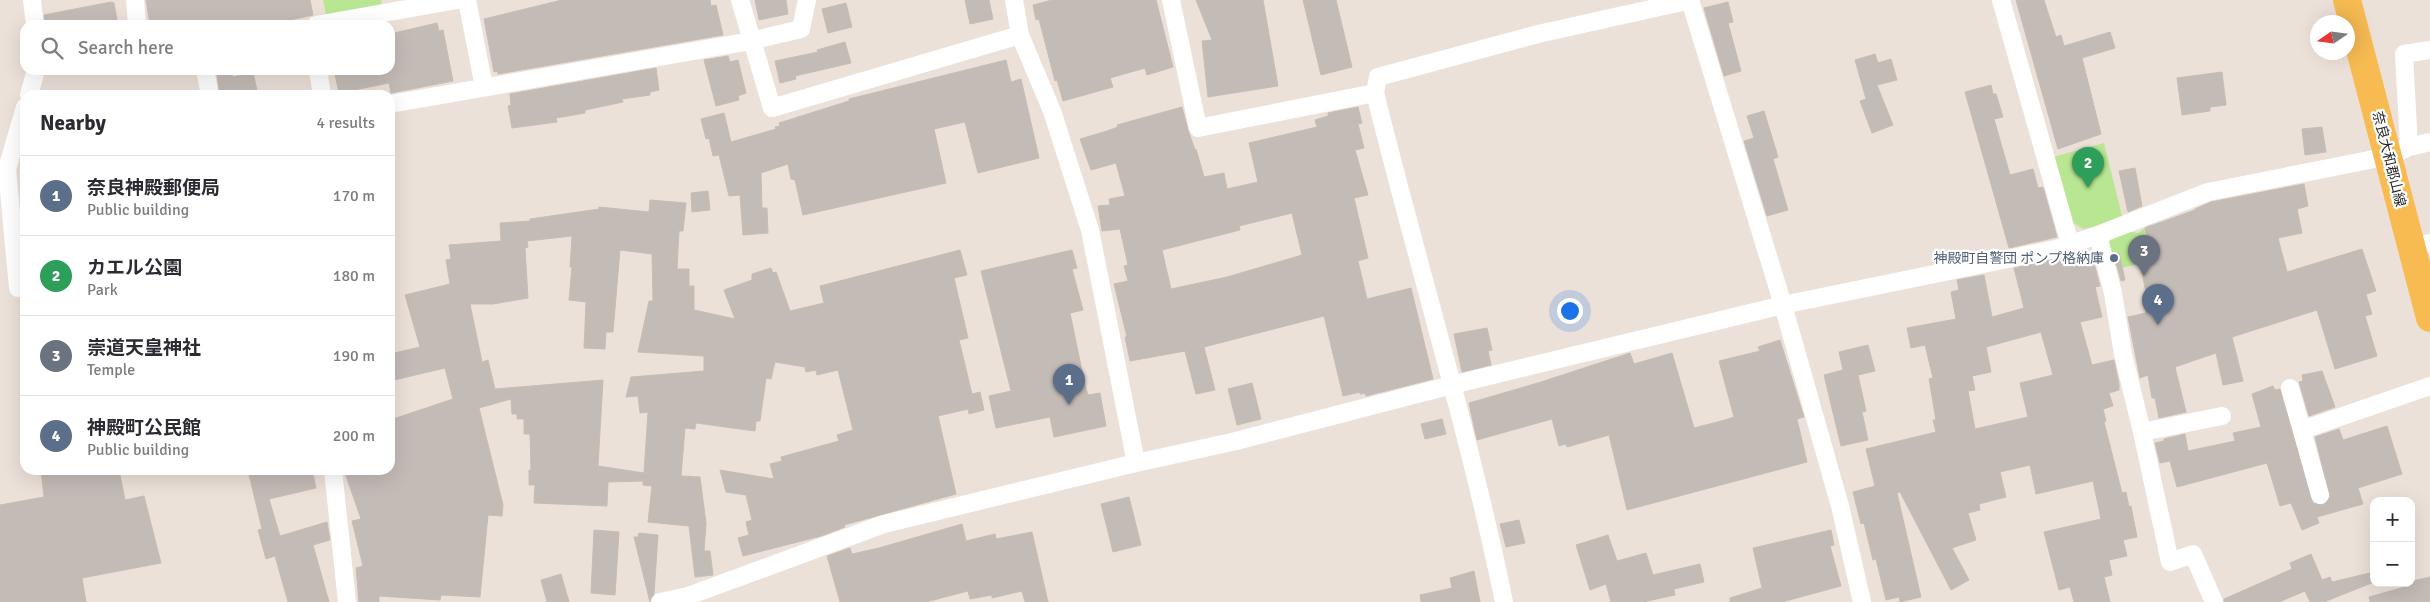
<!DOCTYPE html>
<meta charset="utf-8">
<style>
:root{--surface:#fff;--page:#f2f2f3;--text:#2b2b33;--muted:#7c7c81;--line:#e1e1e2;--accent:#ea580c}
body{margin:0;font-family:Signika,"Noto Sans JP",sans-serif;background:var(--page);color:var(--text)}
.controls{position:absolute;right:15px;bottom:15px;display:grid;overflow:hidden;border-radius:10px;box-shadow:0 5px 20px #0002}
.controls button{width:45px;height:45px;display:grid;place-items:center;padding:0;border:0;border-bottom:1px solid var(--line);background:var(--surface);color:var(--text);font:25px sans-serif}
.compass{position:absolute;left:2310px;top:15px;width:45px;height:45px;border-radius:50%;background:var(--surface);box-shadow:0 5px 20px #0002;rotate:257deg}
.you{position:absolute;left:1569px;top:310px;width:18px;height:18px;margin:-12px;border:4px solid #fff;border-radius:50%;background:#1a73e8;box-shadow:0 0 0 8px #1a73e833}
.badge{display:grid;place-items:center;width:32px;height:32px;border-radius:50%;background:var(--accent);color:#fff;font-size:16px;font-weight:700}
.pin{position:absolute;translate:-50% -41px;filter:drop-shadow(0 1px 2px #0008)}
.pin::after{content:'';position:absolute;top:26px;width:18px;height:15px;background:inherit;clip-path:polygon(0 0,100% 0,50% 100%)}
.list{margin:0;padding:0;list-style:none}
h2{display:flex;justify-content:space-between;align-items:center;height:65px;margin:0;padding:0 20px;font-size:21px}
h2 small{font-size:16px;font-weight:400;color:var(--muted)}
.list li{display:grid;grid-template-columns:32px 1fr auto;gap:15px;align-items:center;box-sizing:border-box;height:80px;padding:0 20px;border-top:1px solid var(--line)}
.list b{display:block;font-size:19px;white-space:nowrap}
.list p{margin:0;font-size:16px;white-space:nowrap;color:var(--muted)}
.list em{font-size:16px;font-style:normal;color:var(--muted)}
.icon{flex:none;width:28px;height:28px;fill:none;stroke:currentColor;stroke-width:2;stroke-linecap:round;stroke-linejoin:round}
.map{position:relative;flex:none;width:2430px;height:602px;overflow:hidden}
.search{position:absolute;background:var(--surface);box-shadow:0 5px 20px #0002;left:20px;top:20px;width:375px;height:55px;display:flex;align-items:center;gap:12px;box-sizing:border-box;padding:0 18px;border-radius:15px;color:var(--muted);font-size:19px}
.panel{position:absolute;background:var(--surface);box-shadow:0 5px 20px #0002;left:20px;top:90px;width:375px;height:385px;border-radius:15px}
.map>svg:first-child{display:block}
.green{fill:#b9e692}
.building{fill:#c3bbb6;stroke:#c7bdb3;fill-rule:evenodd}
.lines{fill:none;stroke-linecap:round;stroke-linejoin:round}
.street{stroke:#fff;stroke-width:18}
.primary{stroke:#f7bb52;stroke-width:28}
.service-dot{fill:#5c6f8a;stroke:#fff;stroke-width:2}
.labels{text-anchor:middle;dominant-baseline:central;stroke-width:4.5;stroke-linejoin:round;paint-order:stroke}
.street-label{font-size:14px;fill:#282828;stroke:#fff}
.service-label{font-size:14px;fill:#4e5e75;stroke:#fff;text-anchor:end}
</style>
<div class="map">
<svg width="2430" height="602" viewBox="0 0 2430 602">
<rect width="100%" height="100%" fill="#ece1d9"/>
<!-- green -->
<path class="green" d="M 323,0 L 381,0 L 383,8 L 327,19 Z
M 2104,143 L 2123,220 L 2083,229 L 2070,221 L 2053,157 Z
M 2149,225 L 2162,227 L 2154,260 L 2121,268 L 2115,265 L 2104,243 L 2110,241 L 2112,237 L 2129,231 L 2138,233 Z"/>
<!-- building -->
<path class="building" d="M 146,0 L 310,0 L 313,15 L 268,25 L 150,25 Z
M 562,0 L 710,0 L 711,6 L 716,5 L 723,35 L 498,74 L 497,71 L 494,72 L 484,19 Z
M 755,0 L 786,0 L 788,14 L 759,20 Z
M 965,0 L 989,0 L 993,19 L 970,24 Z
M 1052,0 L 1156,0 L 1173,67 L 1147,75 L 1145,68 L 1110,78 L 1113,87 L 1063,101 L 1057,80 L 1055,81 L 1039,19 L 1036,20 L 1033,5 Z
M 1196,0 L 1263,0 L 1278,86 L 1208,97 L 1202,41 L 1212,40 Z
M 1303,0 L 1336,0 L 1352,67 L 1321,75 Z
M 2016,0 L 2044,0 L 2056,37 L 2061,35 L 2064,46 L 2110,32 L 2115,48 L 2082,58 L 2101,134 L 2058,149 Z
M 111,2 L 114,3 L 118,25 L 45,25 L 44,15 Z
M 1728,2 L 1733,22 L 1728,23 L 1741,71 L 1724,76 L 1704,8 Z
M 846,3 L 852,27 L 828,33 L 822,9 Z
M 437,23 L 439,31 L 443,30 L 453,81 L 391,93 L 389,83 L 339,93 L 334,70 L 390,70 L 390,34 Z
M 845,42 L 851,63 L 795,76 L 796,79 L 780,83 L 775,61 L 818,52 L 817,50 Z
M 1875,54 L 1878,63 L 1891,59 L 1897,80 L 1877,85 L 1893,125 L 1872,133 L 1860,101 L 1866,99 L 1855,60 Z
M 728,56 L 730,62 L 738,60 L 746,93 L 738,96 L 739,100 L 716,106 L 704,60 Z
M 1006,60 L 1011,82 L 1021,79 L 1039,158 L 978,173 L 965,122 L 934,129 L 946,183 L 803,215 L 795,180 L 791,179 L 788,164 L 761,173 L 762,208 L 767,208 L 768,233 L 743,235 L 740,195 L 729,196 L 719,155 L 713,156 L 709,138 L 706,139 L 701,119 L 724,113 L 731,142 L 776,129 L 775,127 L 780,126 L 779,123 L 849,101 L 849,99 L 857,97 Z
M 656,68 L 659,90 L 650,92 L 650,95 L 622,99 L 623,102 L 585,110 L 585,113 L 556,118 L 557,122 L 512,128 L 508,106 L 511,105 L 510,94 Z
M 231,71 L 233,77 L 253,72 L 258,95 L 220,95 L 217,75 Z
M 2222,72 L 2226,105 L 2210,107 L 2210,111 L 2182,115 L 2177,78 Z
M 1991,85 L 1993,94 L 1996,94 L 2003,117 L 1994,119 L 2010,175 L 2033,169 L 2038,188 L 2043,187 L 2057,237 L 2009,248 L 1965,92 Z
M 1182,107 L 1188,130 L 1195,150 L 1196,149 L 1204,177 L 1224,173 L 1227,189 L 1258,182 L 1249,143 L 1317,127 L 1315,120 L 1328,116 L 1328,113 L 1358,107 L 1362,123 L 1358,124 L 1364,148 L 1355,150 L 1368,195 L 1354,198 L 1368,258 L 1358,261 L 1367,299 L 1411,288 L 1433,379 L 1366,396 L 1365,393 L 1360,394 L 1360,392 L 1343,396 L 1324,316 L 1204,347 L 1215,390 L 1196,394 L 1185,351 L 1130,361 L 1125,337 L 1127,337 L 1114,284 L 1128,281 L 1124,266 L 1128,265 L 1120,229 L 1102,231 L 1098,206 L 1110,205 L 1109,199 L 1125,196 L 1116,163 L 1091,170 L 1080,139 L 1107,131 L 1118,127 L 1117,125 ZM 1292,213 L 1302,255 L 1227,277 L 1171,289 L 1162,250 L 1240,230 L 1239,226 Z
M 1764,111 L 1778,157 L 1773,159 L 1788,210 L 1767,216 L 1744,141 L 1754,138 L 1747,116 Z
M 2322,127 L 2326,152 L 2305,155 L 2302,129 Z
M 2135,168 L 2142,206 L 2128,212 L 2119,171 Z
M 2304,184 L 2308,206 L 2297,209 L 2302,233 L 2278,238 L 2287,272 L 2362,249 L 2376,291 L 2366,294 L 2372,314 L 2365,316 L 2377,356 L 2335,369 L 2317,310 L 2232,337 L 2243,381 L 2223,385 L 2216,353 L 2175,367 L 2186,412 L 2159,418 L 2155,398 L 2152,398 L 2148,375 L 2140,378 L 2128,317 L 2146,313 L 2145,307 L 2149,306 L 2140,264 L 2153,261 L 2145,228 L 2195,210 L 2195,209 L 2211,202 Z
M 708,191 L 710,210 L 692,212 L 691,193 Z
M 650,200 L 686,203 L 683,231 L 679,231 L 677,269 L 689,269 L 689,286 L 694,286 L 694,310 L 735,319 L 724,290 L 752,280 L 752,274 L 771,268 L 773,273 L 776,272 L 790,311 L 824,303 L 820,286 L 960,250 L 967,275 L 954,278 L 968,338 L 959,340 L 972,394 L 980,392 L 984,410 L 969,414 L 968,409 L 938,416 L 956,494 L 844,525 L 845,527 L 821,536 L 743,556 L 738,538 L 749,535 L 746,522 L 752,520 L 746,495 L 726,492 L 720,470 L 774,479 L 770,464 L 782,461 L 781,457 L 839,441 L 837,435 L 853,430 L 838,370 L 817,375 L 816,370 L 806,372 L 805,367 L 775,362 L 771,379 L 766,378 L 760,421 L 756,421 L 755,431 L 696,423 L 695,429 L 685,428 L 681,476 L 700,477 L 706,523 L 704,551 L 710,551 L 713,575 L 695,577 L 689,526 L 648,522 L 652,486 L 643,485 L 643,481 L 608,482 L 607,506 L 534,503 L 535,485 L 529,485 L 529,470 L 531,470 L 530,434 L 524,434 L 524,419 L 517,419 L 517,414 L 512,414 L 511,399 L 479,408 L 503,505 L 502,516 L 488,515 L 480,597 L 441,595 L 440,600 L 379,596 L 379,602 L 359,602 L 356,568 L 363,566 L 352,521 L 361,519 L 344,470 L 390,470 L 390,420 L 453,399 L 445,368 L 390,381 L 390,354 L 420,347 L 405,295 L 450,284 L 446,260 L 451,259 L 449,245 L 501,241 L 500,223 L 530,221 L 530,219 L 599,209 L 599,207 L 649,212 ZM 572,236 L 570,267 L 572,267 L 569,300 L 586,302 L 584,348 L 605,349 L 606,332 L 613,332 L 620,250 L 652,254 L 653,301 L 649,301 L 638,352 L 704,356 L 704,371 L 631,377 L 626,397 L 638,396 L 640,413 L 648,412 L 644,473 L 598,466 L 603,380 L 495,389 L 488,360 L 482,362 L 470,304 L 493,304 L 528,298 L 525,248 L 528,247 L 527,241 Z
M 1072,250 L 1077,268 L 1072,269 L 1083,310 L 1070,313 L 1085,385 L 1088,395 L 1100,393 L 1106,426 L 1054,437 L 1050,417 L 996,428 L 989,396 L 1011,391 L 981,271 Z
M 2119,253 L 2125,280 L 2121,281 L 2114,254 Z
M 2067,256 L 2069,262 L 2085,258 L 2086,261 L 2093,259 L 2100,286 L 2095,287 L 2102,317 L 2080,322 L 2092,365 L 2114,360 L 2119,384 L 2119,390 L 2109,393 L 2113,406 L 2103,409 L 2106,421 L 2104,422 L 2122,493 L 2126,492 L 2129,507 L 2131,506 L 2137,537 L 2123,540 L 2127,556 L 2109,560 L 2112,575 L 2104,577 L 2110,602 L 2074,602 L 2070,587 L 2059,590 L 2044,532 L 2101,519 L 2093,481 L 2036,494 L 2030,465 L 2000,472 L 2006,497 L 1979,504 L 1980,510 L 1968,513 L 1976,540 L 1952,548 L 1969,580 L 1951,590 L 1900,492 L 1897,493 L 1921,597 L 1900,602 L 1899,597 L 1886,600 L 1876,559 L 1873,560 L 1864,523 L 1861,524 L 1853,492 L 1875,486 L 1866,449 L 1936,432 L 1933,420 L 1936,420 L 1929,379 L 1933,378 L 1925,345 L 1911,348 L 1907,328 L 1956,319 L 1951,292 L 1959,290 L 1957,280 L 1984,275 L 1992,317 L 2024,308 L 2014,268 ZM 2041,332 L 2053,375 L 2020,383 L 2028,417 L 1975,429 L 1968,391 L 1975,390 L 1972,376 L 1991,372 L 1986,347 Z
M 1487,328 L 1492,350 L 1488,351 L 1491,365 L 1462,372 L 1454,334 Z
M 1780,340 L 1804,417 L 1797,419 L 1807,462 L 1627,510 L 1609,435 L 1567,447 L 1566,444 L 1559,446 L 1552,419 L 1477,440 L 1469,403 L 1541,382 L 1630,353 L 1634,364 L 1672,353 L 1694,428 L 1725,420 L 1734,417 L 1719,361 L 1760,351 L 1758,347 Z
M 1868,345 L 1875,371 L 1858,375 L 1866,411 L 1862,412 L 1868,440 L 1841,446 L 1824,375 L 1843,370 L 1839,352 Z
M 2322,371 L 2335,407 L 2309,416 L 2299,382 L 2303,381 L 2302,375 Z
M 1252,383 L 1261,419 L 1237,425 L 1228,389 Z
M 2273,386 L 2275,390 L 2280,389 L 2313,503 L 2323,505 L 2330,497 L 2315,437 L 2339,429 L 2343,440 L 2387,426 L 2402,474 L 2358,488 L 2363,504 L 2317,517 L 2319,523 L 2302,530 L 2291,503 L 2280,506 L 2267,463 L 2177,487 L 2170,461 L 2160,463 L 2155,443 L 2164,441 L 2164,439 L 2185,434 L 2188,451 L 2235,441 L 2233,433 L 2261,427 L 2252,394 Z
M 1442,419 L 1446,434 L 1425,439 L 1421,424 Z
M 41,470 L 119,470 L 125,500 L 144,496 L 161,563 L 82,578 L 86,602 L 0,602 L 0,505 L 44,497 Z
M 248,470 L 312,470 L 316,488 L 269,499 L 280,536 L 327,522 L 330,540 L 313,545 L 329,602 L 288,602 L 275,556 L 266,559 L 258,530 L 262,529 Z
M 1129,497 L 1141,545 L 1113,552 L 1101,504 Z
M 1519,520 L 1525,543 L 1506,547 L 1500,524 Z
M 962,524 L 966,541 L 995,534 L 996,539 L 1032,532 L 1048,602 L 1025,602 L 1022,591 L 992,598 L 992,595 L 970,599 L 968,591 L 926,602 L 840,602 L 827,556 L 850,548 L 852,554 L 879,548 Z
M 594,530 L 619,532 L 615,595 L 591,593 Z
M 1831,530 L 1834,545 L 1830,546 L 1841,586 L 1782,602 L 1730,602 L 1730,598 L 1762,588 L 1753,548 Z
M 639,533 L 658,535 L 654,594 L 650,602 L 634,537 L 638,537 Z
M 1608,535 L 1617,561 L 1646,553 L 1653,575 L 1700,564 L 1704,582 L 1674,589 L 1675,595 L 1643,602 L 1611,602 L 1606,584 L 1590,590 L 1576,545 Z
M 2311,554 L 2322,580 L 2330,577 L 2332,582 L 2374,572 L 2374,582 L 2324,602 L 2310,602 L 2305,591 L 2279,602 L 2224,602 L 2224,599 L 2292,569 L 2290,563 Z
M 1474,571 L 1480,602 L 1421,602 L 1420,595 L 1452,588 L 1450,578 Z
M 561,574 L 569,602 L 547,602 L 541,580 Z
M 2430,577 L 2430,602 L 2370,602 L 2369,597 L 2405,587 L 2404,583 Z"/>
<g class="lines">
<!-- street -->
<path class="street" d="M 32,0 L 35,25
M 135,0 L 137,25
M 467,0 L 484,87
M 740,0 L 772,108 L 1020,35
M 1014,0 L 1020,35 L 1052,111 L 1090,230 L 1136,463
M 1171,0 L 1198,128 L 1375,93
M 1690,0 L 1783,305 L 1840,506 L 1862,602
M 2001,0 L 2070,244
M 316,25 L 457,0
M 205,70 L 210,95
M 318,70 L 322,95
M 29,95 L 36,70
M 390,104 L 751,41 L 801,29 L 807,0
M 2409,147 L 2404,54 L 2430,50
M 2098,235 L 2113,293 L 2123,354 L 2142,432 L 2170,562 L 2193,554 L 2214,602
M 2411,247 L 2430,243
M 18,288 L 7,169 L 25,107
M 2290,388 L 2320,495
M 2302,430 L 2430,386
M 2142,432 L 2222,416
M 333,470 L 347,602
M 660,602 L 688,596 L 884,524 L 1136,463 L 1232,442 L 1452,385 L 1783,305 L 2056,249 L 2098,235 L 2208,192 L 2389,156 L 2409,147 L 2430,142
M 1504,602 C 1469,431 1417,263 1375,93 L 1378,77 L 1538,34 L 1691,0"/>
<!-- primary -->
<path class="primary" d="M 2347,0 L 2430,318"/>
</g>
<!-- markers -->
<circle class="service-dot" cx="2114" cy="258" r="5"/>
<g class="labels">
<!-- street labels -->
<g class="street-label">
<text transform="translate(2389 159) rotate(76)">奈良大和郡山線</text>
</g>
<!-- service labels -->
<g class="service-label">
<text x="2104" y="258">神殿町自警団 ポンプ格納庫</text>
</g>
</g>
</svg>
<div class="controls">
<button>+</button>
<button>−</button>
</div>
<svg class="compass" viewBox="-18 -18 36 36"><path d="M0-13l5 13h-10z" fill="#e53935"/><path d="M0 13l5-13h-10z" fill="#7c7c81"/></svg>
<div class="you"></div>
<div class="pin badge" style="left:1069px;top:405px;background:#5c6f8a">1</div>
<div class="pin badge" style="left:2088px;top:188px;background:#2e9e5b">2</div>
<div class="pin badge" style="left:2144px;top:276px;background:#6b7280">3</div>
<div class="pin badge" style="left:2158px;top:325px;background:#5c6f8a">4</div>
<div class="search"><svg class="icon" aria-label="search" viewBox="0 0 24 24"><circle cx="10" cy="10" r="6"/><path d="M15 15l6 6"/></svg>Search here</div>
<section class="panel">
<h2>Nearby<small>4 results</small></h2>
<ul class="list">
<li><span class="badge" style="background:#5c6f8a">1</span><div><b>奈良神殿郵便局</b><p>Public building</p></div><em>170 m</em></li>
<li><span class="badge" style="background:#2e9e5b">2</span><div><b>カエル公園</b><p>Park</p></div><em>180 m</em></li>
<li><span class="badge" style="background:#6b7280">3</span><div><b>崇道天皇神社</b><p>Temple</p></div><em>190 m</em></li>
<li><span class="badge" style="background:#5c6f8a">4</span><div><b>神殿町公民館</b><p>Public building</p></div><em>200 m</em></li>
</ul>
</section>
</div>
